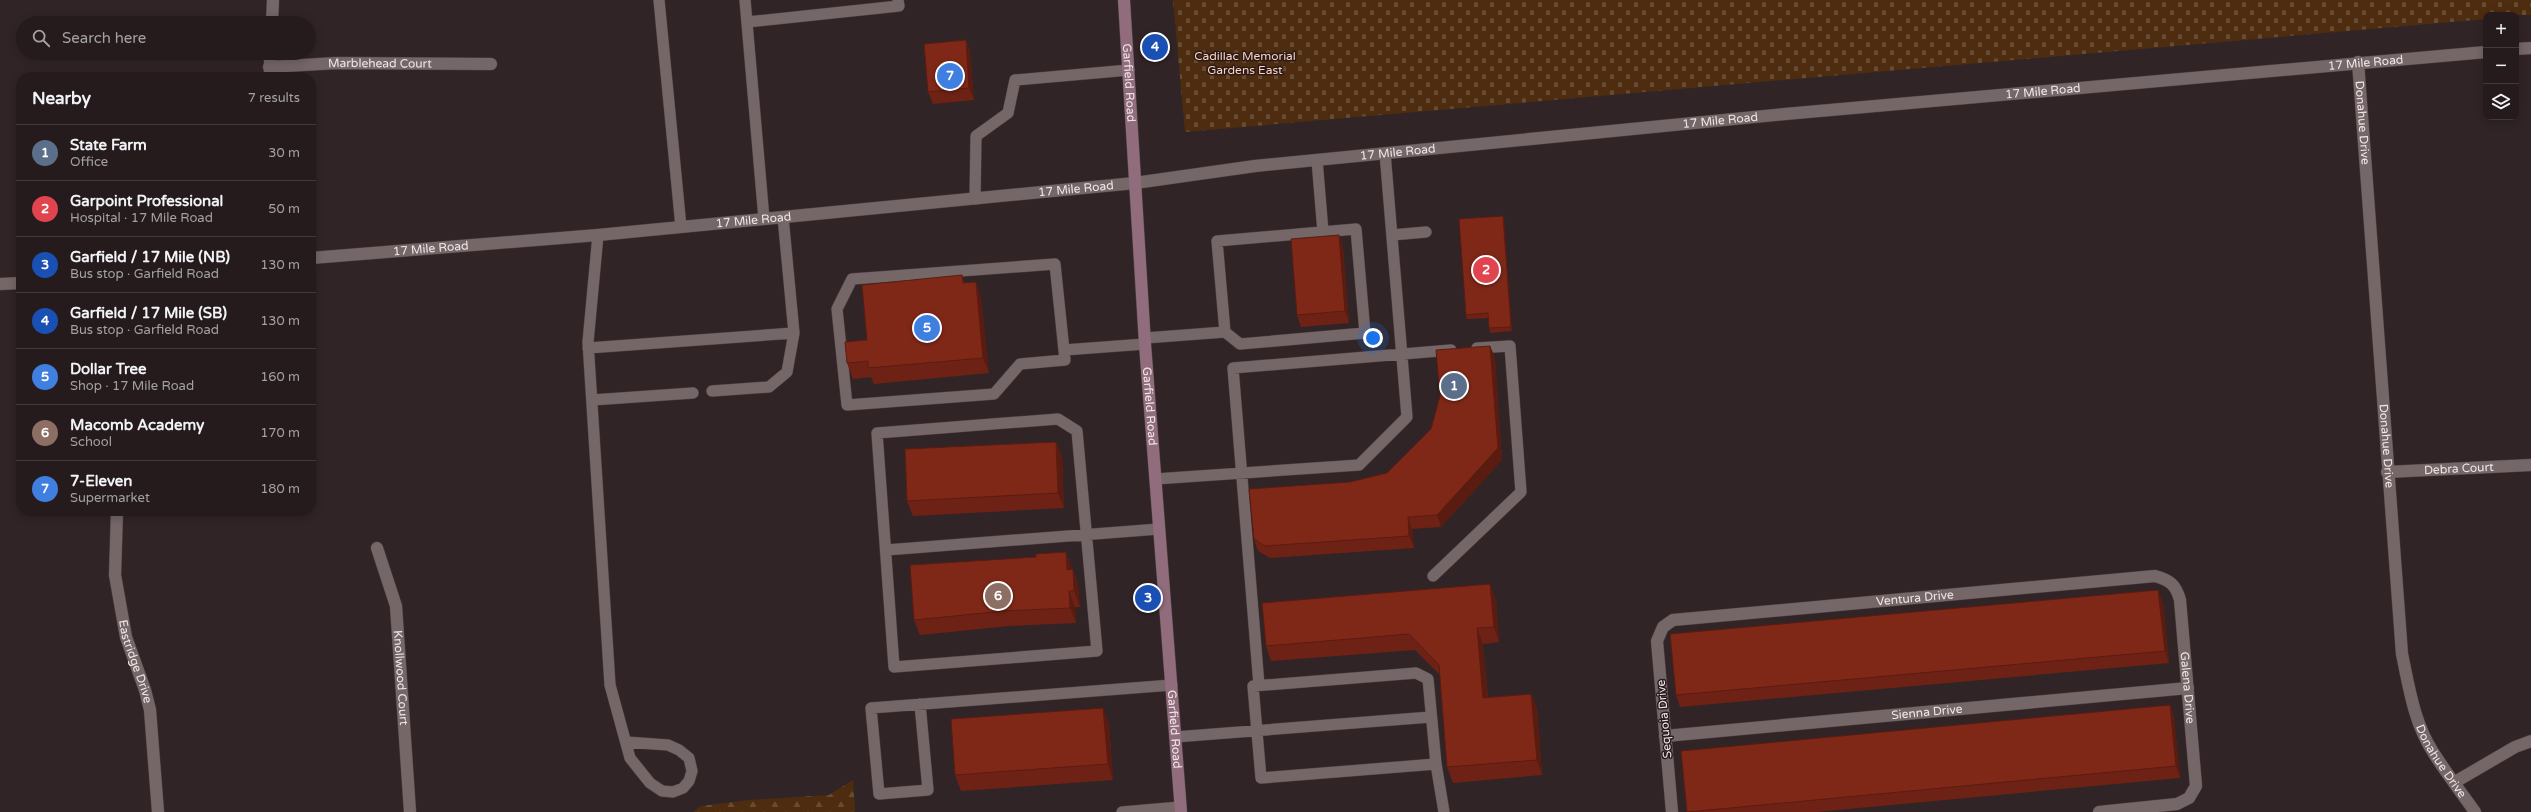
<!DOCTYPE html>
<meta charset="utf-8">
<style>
:root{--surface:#251b1c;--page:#312829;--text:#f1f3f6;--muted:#a3a1a3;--line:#42393b;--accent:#1a73e8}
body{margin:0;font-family:"Varela Round",sans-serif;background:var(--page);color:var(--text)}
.controls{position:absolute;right:12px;top:12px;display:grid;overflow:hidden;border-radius:8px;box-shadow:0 2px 10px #0003}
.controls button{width:36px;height:36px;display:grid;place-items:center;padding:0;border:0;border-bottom:1px solid var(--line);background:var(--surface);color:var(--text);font:20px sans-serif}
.you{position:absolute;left:1373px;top:338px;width:14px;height:14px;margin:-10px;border:3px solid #fff;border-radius:50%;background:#1a73e8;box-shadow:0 0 0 6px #1a73e833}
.badge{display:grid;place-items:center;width:26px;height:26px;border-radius:50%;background:var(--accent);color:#fff;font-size:13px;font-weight:700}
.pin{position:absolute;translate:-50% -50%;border:2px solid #fff;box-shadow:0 1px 4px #0006}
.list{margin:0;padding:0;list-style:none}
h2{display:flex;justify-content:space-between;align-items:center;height:52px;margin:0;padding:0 16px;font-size:17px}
h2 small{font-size:13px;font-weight:400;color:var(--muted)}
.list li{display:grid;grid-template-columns:26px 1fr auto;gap:12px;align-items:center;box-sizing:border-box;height:56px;padding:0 16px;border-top:1px solid var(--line)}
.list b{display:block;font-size:15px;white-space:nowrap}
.list p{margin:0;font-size:13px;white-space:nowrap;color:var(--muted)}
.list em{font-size:13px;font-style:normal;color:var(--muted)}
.icon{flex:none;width:22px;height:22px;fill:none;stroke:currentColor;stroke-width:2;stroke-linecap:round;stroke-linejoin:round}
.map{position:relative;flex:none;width:2531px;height:812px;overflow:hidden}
.search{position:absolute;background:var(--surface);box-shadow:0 2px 10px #0003;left:16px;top:16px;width:300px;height:44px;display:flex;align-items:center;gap:10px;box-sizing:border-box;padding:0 14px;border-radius:22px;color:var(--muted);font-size:15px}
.panel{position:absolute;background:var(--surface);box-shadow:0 2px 10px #0003;left:16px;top:72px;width:300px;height:444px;border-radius:16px}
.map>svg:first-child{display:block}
.forest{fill:url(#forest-firs)}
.cemetery{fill:url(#cemetery-stones)}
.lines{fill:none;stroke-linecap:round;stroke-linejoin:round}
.lane-casing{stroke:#4d4143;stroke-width:12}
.street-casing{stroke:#4d4143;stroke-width:13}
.secondary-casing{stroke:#4d4143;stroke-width:13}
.lane{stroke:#756668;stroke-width:11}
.street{stroke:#756668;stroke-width:12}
.secondary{stroke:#906c7c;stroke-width:12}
.wall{fill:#6e2215}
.shaded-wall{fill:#5a1c11}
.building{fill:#802818;stroke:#5a1c11}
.labels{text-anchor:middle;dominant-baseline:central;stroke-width:3;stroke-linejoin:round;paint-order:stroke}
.park-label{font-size:12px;fill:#fed4b6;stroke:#271b1d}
.street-label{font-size:12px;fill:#f0e7e8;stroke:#271b1d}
</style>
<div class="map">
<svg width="2531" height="812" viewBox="0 0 2531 812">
<defs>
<pattern id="forest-firs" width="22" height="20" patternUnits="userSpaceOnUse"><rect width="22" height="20" fill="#4e2c10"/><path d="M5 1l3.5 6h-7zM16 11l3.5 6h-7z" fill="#684b33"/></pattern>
<pattern id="cemetery-stones" width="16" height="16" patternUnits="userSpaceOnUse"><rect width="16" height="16" fill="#4e2c10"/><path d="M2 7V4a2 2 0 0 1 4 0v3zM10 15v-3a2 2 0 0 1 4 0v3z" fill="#684b33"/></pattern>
</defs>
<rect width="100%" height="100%" fill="#312426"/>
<!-- forest -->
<path class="forest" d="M 853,780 L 855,812 L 693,812 L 701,806 L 749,800 L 829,795 Z"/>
<!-- cemetery -->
<path class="cemetery" d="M 1173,0 L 2531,0 L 2531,15 L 2486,15 L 2486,19 L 1185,132 Z"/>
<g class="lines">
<defs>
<path id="lane" d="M 659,0 L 681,227
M 745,0 L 764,219
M 747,22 L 899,6 L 898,0
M 1317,160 L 1323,232
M 975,199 L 976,136 L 1008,113 L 1015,80 L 1129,70
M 598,235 L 588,342 L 610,685 L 630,758 L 650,783 L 662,791 L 673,792 L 683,788 L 689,781 L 692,771 L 689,758 L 679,750 L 668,745 L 626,742
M 1392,235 L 1426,232
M 1055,264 L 1065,360 L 1020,364 L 994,394 L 847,405 L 837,309 L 852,279 Z
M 1145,338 L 1225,332 L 1217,241 L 1356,229 L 1365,333 L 1240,344 L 1225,332
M 588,348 L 794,333
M 1064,350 L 1145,344
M 712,391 L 769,387 L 787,372 L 794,333 L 783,217
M 592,400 L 693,393
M 1058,419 L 1077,431 L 1097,651 L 894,667 L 877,433 Z
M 1155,479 L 1359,465 L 1407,417 L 1385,153
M 886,550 L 1159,529
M 1433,576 L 1521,492 L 1510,346 L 1477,348
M 1259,685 L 1233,368 L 1451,350
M 920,704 L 928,790 L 879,794 L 871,708 C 971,700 1071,692 1172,685
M 1175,737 L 1431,717
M 1436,764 L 1261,778 L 1253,686 L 1416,673 L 1428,679 L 1436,764 L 1444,812
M 1122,812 L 1180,807"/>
<g id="street">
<path d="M 272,23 L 273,0"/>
<path d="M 2516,49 L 2531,48"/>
<path d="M 270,53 L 270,77"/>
<path id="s1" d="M 2358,62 L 2402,654 C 2409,687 2414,723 2433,752 C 2446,773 2461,792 2475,812"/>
<path id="s2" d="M 269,67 L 337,63 L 491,64"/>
<path id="s3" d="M 311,258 L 598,235 L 1135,183 L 1255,166 L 1785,114 L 2486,52"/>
<path d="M 0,284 L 21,283"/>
<path id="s4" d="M 2387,472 L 2531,465"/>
<path id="s5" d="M 117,511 L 115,575 L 126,637 L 145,690 L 150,710 L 158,812"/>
<path id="s6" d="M 377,548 L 396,606 L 410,812"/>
<path id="s7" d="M 1665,736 L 2188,688"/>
<path d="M 2455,782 L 2515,747 L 2531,741"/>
<path id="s8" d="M 1672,812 L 1657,641 L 1663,627 L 1673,620 L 2155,576 C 2170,580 2176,585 2180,600 L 2196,786 L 2189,798 L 2177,804 L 2099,812"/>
</g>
<g id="secondary">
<path id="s9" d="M 1124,0 L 1145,344 L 1181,812"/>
</g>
</defs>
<!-- lane casing -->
<use href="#lane" class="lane-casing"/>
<!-- street casing -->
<use href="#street" class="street-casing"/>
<!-- secondary casing -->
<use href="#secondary" class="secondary-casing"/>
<!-- lane -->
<use href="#lane" class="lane"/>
<!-- street -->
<use href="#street" class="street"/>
<!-- secondary -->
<use href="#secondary" class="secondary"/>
</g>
<!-- wall -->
<path class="wall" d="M 966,40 L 970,52 L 974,100 L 933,104 L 928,92 Z
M 1503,216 L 1504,220 L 1512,331 L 1491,333 L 1489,328 L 1489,318 L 1467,319 L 1466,315 Z
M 1339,235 L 1343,247 L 1349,323 L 1301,327 L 1297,315 Z
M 976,282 L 981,298 L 989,373 L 874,384 L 871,377 L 853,379 L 847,363 L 867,340 L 965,283 Z
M 1490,346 L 1495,358 L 1502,460 L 1441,527 L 1412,529 L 1414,548 L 1270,558 L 1258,551 L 1254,539 L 1350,482 L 1387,473 L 1431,429 Z
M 1056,442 L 1062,457 L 1064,508 L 913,516 L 907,501 Z
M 1066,552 L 1072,570 L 1073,569 L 1078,585 L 1080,607 L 1075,607 L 1076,623 L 1009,626 L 920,635 L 914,620 L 1036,557 Z
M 1496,600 L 1499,642 L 1483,644 L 1488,697 L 1531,694 L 1537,709 L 1542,775 L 1453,783 L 1447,767 L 1440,675 L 1415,650 L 1271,661 L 1266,646 Z
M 2163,602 L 2169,663 L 1680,707 L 1676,695 Z
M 2170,705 L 2174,717 L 2180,778 L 1816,812 L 1687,812 Z
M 1109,723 L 1113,780 L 961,791 L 955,775 Z"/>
<!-- shaded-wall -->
<path class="shaded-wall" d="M 966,40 L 970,52 L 974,100 L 969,88 Z
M 1503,216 L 1504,220 L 1512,331 L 1511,327 Z
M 1339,235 L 1343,247 L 1349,323 L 1345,311 Z
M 962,275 L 968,291 L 963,283 Z
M 976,282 L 981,298 L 989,373 L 983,358 Z
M 1490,346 L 1495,358 L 1502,460 L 1441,527 L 1437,515 Z
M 1056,442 L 1062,457 L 1064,508 L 1058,493 Z
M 1408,517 L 1412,529 L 1414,548 L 1409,536 Z
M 1066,552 L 1072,568 L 1073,585 L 1067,570 Z
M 1073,569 L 1078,585 L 1080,607 L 1074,591 Z
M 1490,584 L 1496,600 L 1499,642 L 1494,627 Z
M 2158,590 L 2163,602 L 2169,663 L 2165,651 Z
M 1069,591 L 1075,607 L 1076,623 L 1070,608 Z
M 1477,628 L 1483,644 L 1489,713 L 1483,698 Z
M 1531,694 L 1537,709 L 1542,775 L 1537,760 Z
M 2170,705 L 2174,717 L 2180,778 L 2176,766 Z
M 1103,708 L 1109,723 L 1113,780 L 1108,764 Z"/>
<!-- building -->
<path class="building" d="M 966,40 L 969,88 L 928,92 L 924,44 Z
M 1503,216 L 1511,327 L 1489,328 L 1488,313 L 1466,315 L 1459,219 Z
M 1339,235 L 1345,311 L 1297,315 L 1291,239 Z
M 962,275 L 963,283 L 976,282 L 983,358 L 868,368 L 868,361 L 847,363 L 845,342 L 867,340 L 862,285 Z
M 1490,346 L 1498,448 L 1437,515 L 1408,517 L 1409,536 L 1265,546 L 1254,539 L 1249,489 L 1350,482 L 1387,473 L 1431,429 L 1440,396 L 1436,350 Z
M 1056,442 L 1058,493 L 907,501 L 905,449 Z
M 1066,552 L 1067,570 L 1073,569 L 1074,591 L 1069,591 L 1070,608 L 1003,611 L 914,620 L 910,565 L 1036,557 L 1036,554 Z
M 1490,584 L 1494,627 L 1477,628 L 1483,698 L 1531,694 L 1537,760 L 1447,767 L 1439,665 L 1409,634 L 1266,646 L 1262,603 Z
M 2158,590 L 2165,651 L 1676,695 L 1670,634 Z
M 2170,705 L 2176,766 L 1687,812 L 1681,751 Z
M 1103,708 L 1108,764 L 955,775 L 951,719 Z"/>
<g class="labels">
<!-- park labels -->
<g class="park-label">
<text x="1245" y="56">Cadillac Memorial<tspan x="1245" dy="14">Gardens East</tspan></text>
</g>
<!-- street labels -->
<g class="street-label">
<text stroke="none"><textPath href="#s3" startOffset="2064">17 Mile Road</textPath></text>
<text stroke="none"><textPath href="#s2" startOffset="111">Marblehead Court</textPath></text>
<text stroke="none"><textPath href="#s9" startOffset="83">Garfield Road</textPath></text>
<text stroke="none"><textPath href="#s3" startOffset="1740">17 Mile Road</textPath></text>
<text stroke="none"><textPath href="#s3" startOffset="1416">17 Mile Road</textPath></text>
<text stroke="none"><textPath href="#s1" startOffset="61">Donahue Drive</textPath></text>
<text stroke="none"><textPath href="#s3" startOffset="1092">17 Mile Road</textPath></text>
<text stroke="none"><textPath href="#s3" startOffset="768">17 Mile Road</textPath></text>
<text stroke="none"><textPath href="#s3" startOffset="444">17 Mile Road</textPath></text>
<text stroke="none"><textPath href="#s3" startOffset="120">17 Mile Road</textPath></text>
<text stroke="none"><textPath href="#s9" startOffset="407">Garfield Road</textPath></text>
<text stroke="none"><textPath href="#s1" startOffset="385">Donahue Drive</textPath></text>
<text stroke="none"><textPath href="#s4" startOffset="72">Debra Court</textPath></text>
<text stroke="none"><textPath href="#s8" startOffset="442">Ventura Drive</textPath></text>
<text stroke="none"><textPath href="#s5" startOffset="153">Eastridge Drive</textPath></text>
<text stroke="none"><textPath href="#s6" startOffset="133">Knollwood Court</textPath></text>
<text stroke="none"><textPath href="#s8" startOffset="808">Galena Drive</textPath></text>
<text stroke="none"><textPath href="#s7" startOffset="263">Sienna Drive</textPath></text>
<text transform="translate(1664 719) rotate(-95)">Sequoia Drive</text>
<text stroke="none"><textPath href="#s9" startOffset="731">Garfield Road</textPath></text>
<text stroke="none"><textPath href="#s1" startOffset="709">Donahue Drive</textPath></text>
</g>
</g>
</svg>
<div class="controls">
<button>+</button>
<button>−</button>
<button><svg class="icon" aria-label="layers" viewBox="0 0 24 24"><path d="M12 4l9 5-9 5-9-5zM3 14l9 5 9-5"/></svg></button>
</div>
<div class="you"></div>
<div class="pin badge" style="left:1454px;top:386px;background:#5c6f8a">1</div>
<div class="pin badge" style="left:1486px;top:270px;background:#e0444e">2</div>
<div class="pin badge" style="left:1148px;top:598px;background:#1a4fb4">3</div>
<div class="pin badge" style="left:1155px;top:47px;background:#1a4fb4">4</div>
<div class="pin badge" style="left:927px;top:328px;background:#3f7fe0">5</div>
<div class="pin badge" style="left:998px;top:596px;background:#8d6e63">6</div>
<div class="pin badge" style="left:950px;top:76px;background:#3f7fe0">7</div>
<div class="search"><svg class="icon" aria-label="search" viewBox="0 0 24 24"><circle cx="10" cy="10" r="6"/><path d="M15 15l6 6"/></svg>Search here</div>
<section class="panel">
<h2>Nearby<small>7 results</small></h2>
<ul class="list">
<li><span class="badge" style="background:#5c6f8a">1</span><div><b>State Farm</b><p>Office</p></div><em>30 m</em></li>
<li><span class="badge" style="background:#e0444e">2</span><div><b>Garpoint Professional</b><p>Hospital · 17 Mile Road</p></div><em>50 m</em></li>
<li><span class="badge" style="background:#1a4fb4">3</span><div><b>Garfield / 17 Mile (NB)</b><p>Bus stop · Garfield Road</p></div><em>130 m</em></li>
<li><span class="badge" style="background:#1a4fb4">4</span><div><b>Garfield / 17 Mile (SB)</b><p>Bus stop · Garfield Road</p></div><em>130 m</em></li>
<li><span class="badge" style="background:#3f7fe0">5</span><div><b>Dollar Tree</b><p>Shop · 17 Mile Road</p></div><em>160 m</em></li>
<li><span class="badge" style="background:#8d6e63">6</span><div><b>Macomb Academy</b><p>School</p></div><em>170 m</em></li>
<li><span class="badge" style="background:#3f7fe0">7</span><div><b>7-Eleven</b><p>Supermarket</p></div><em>180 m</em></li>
</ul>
</section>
</div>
